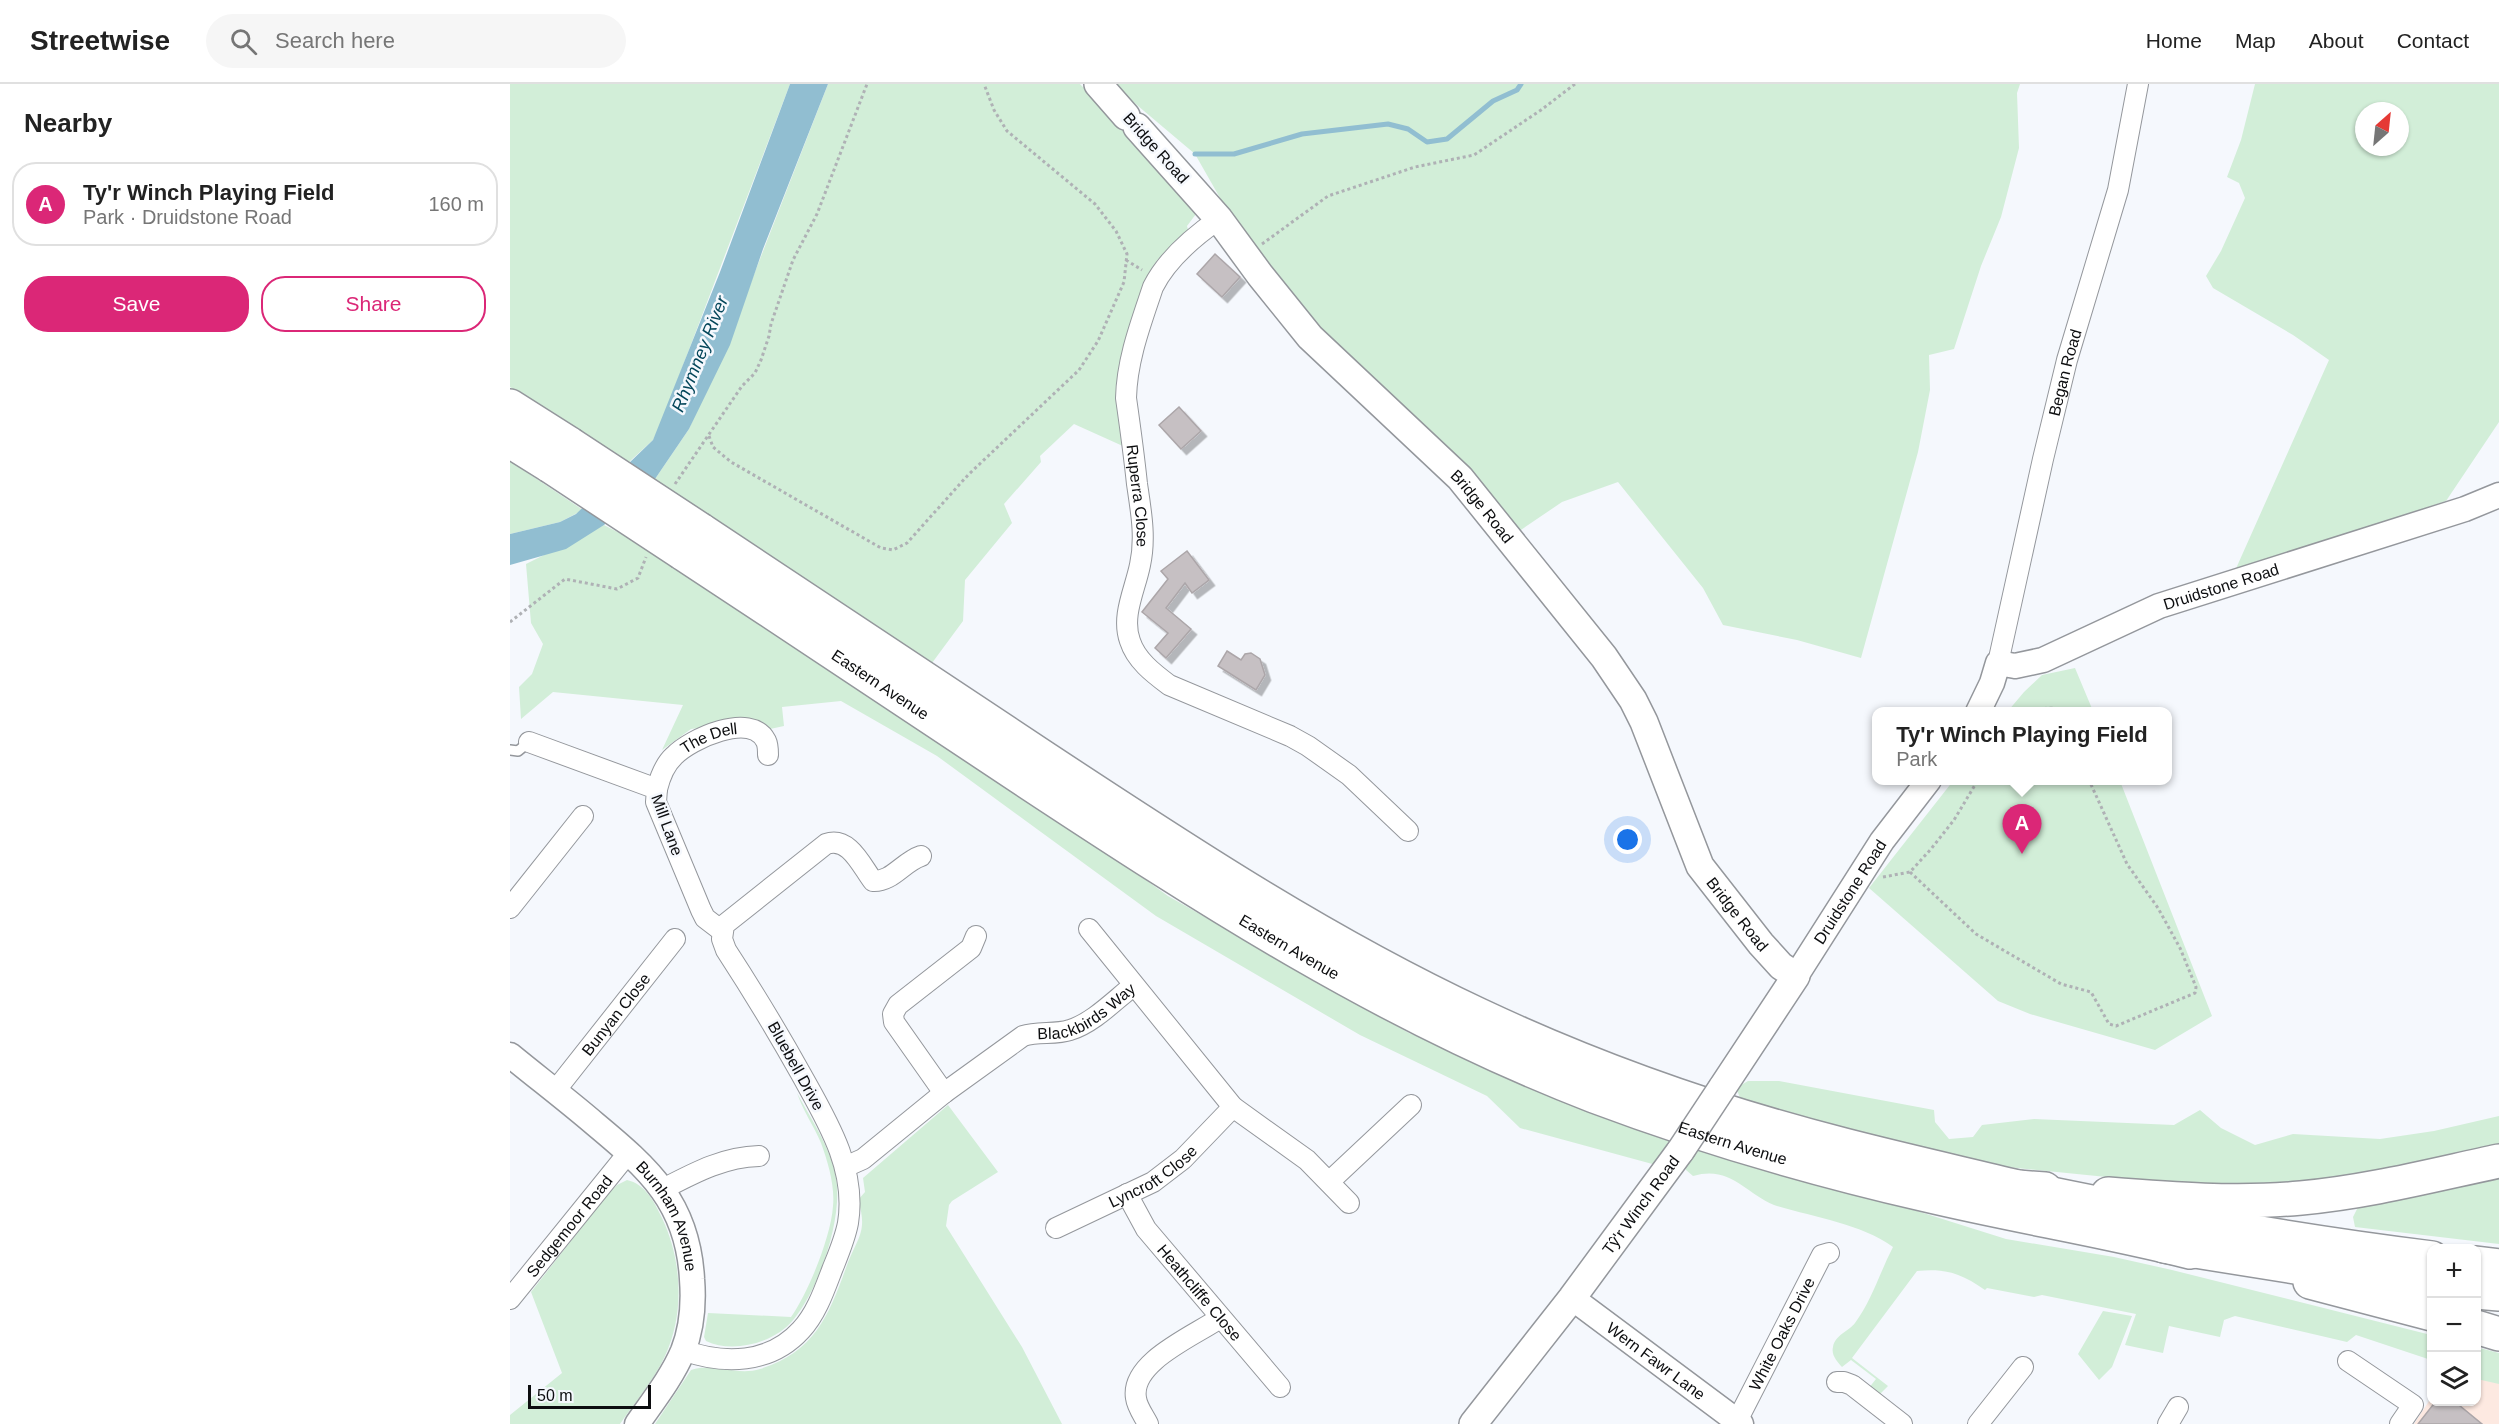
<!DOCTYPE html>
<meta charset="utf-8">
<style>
:root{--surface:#fff;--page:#f6f6f6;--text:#222;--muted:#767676;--line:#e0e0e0;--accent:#db2777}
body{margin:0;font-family:Helvetica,sans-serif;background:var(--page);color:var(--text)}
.controls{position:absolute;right:18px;bottom:18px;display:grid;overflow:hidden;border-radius:12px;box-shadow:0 2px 4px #0004}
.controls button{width:54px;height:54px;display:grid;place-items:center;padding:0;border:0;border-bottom:2px solid var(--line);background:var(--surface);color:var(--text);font:30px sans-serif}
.compass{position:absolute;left:1845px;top:18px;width:54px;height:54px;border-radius:50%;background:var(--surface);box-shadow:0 2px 4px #0004;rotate:27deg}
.scale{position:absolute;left:18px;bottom:15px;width:123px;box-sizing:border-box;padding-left:6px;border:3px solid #0c0d0f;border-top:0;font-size:16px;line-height:21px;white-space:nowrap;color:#0c0d0f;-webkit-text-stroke:4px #f5f8fd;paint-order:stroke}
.you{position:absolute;left:1118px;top:756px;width:21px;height:21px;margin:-15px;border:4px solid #fff;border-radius:50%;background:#1a73e8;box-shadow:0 0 0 9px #1a73e833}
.badge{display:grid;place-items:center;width:39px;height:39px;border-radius:50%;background:var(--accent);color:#fff;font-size:20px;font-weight:700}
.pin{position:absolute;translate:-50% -50px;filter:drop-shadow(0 2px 3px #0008)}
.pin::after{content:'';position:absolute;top:32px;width:21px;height:18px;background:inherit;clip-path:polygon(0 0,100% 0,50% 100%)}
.popup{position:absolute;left:1362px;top:623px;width:300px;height:78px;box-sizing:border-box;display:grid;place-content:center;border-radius:12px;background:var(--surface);filter:drop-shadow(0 2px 4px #0005);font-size:20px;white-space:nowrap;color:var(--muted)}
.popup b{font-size:22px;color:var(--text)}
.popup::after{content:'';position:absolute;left:50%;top:100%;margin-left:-12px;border:12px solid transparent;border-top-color:var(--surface)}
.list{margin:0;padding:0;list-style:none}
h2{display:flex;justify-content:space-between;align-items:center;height:78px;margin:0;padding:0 24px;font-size:26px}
h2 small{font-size:20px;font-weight:400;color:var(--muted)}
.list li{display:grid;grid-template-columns:39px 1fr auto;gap:18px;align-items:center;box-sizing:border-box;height:84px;margin:0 12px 12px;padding:0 12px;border:2px solid var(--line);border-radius:24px}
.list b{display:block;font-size:22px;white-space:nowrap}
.list p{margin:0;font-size:20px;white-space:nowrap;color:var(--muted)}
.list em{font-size:20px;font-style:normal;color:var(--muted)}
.actions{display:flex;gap:12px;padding:18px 24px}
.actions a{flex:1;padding:14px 0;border:2px solid var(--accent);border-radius:24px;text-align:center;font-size:21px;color:var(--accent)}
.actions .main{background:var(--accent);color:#fff}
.icon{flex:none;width:33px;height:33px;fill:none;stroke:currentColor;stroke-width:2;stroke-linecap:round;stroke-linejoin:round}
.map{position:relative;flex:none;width:1989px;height:1340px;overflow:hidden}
header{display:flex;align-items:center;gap:36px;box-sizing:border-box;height:84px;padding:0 30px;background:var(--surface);border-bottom:2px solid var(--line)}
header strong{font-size:28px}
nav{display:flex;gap:33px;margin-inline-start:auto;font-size:21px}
.search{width:420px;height:54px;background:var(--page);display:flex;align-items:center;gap:15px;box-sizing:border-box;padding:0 21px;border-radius:33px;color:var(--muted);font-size:22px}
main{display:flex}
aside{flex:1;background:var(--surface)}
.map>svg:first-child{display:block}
.commercial{fill:#fde9e1}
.green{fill:#d2eed8;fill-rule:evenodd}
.water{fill:#91bed1}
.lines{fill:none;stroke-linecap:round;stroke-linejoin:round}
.stream{stroke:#91bed1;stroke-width:5}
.building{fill:#c6c0c3;stroke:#aca6a9;stroke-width:1.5;filter:url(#shadow)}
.service-casing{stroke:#94979c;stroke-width:12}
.minor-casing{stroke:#94979c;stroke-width:22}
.tertiary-casing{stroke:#94979c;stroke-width:27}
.secondary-casing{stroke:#94979c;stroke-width:30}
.trunk-casing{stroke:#94979c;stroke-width:36}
.motorway-casing{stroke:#94979c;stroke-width:36}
.path{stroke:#afb1b5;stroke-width:3;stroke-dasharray:3 3;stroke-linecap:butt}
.service{stroke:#fff;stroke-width:9}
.minor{stroke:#fff;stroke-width:20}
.tertiary{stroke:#fff;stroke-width:24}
.secondary{stroke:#fff;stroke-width:27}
.trunk{stroke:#fff;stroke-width:33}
.motorway{stroke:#fff;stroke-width:33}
.secondary-bridge-casing{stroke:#94979c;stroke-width:30;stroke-linecap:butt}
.trunk-bridge-casing{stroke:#94979c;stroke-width:36;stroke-linecap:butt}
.secondary-bridge{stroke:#fff;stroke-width:27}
.trunk-bridge{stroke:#fff;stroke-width:33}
.labels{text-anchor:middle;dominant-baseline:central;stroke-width:5;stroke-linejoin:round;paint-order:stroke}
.street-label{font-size:16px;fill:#0c0d0f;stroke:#f5f8fd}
.water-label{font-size:18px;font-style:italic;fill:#04465a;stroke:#f5f8fd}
</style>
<header>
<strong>Streetwise</strong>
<div class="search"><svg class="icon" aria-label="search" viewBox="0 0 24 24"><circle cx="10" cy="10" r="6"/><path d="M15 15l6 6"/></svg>Search here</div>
<nav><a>Home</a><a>Map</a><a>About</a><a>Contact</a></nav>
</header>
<main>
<aside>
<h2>Nearby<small></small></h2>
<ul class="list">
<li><span class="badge">A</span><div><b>Ty'r Winch Playing Field</b><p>Park · Druidstone Road</p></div><em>160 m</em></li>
</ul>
<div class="actions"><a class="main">Save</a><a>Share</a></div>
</aside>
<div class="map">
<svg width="1989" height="1340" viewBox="0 0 1989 1340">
<defs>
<filter id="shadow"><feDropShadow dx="5.5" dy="5.5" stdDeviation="0" flood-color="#0004"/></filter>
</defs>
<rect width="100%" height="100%" fill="#f5f8fd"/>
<!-- commercial -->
<path class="commercial" d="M 1967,1289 L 1989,1295 L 1989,1340 L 1904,1340 L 1921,1314 L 1922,1318 L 1966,1318 Z"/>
<!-- green -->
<path class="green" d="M 0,0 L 280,0 L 150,342 L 143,356 L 119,378 L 0,303 Z
M 318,0 L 570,0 L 686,125 L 686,130 L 677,142 L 679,149 L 647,176 L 632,206 L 615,363 L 564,340 L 530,372 L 531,378 L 494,420 L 502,439 L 455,496 L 453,537 L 422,579 L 145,395 L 179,345 L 236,211 Z
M 602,0 L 1510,0 L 1507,9 L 1509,64 L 1491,133 L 1471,182 L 1444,265 L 1419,271 L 1420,306 L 1408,368 L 1351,574 L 1287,556 L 1213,541 L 1193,504 L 1108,398 L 1052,418 L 1005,450 L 834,278 L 722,135 L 685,70 Z
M 1745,0 L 1989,0 L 1989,338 L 1936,417 L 1724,489 L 1819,276 L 1783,251 L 1703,204 L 1696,192 L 1711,167 L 1735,114 L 1729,99 L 1717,93 L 1731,56 ZM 1854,27 L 1890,27 L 1890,63 L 1854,63 Z
M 0,377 L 73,426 L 50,438 L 0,450 Z
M 94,441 L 177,484 L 535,723 L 658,812 L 899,949 L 1160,1056 L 1155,1068 L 1146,1081 L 1010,1044 L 977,1012 L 850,951 L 646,832 L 427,672 L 331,617 L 272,623 L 274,642 L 251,647 L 226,639 L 181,645 L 152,666 L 173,621 L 43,608 L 11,635 L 9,603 L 22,590 L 33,560 L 21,539 L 16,480 Z
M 1565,584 L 1583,627 L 1498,627 L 1514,608 L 1532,591 Z
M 1443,697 L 1610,697 L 1702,932 L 1645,966 L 1520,930 L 1488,917 L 1359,804 Z
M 1238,997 L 1269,997 L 1424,1026 L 1425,1038 L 1439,1055 L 1463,1053 L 1472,1041 L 1524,1035 L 1664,1041 L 1690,1026 L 1711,1044 L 1745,1061 L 1783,1050 L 1870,1055 L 1924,1047 L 1989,1032 L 1989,1066 L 1781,1104 L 1696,1103 L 1497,1083 L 1431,1071 L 1231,1016 L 1226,1004 Z
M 287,1009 C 302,1037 325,1070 327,1102 C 330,1141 309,1204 284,1235 C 265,1259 223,1270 196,1257 L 194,1253 L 198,1229 L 281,1233 C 298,1209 321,1153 323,1122 C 325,1102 318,1078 311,1059 C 304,1042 293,1027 287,1009 Z
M 438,1021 L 488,1088 L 442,1117 L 439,1121 L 436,1142 L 512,1263 L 552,1340 L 145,1340 L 181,1286 C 201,1279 228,1292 250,1285 C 305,1268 319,1231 337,1181 C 348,1153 358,1147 348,1116 L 355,1108 L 353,1094 Z
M 1181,1065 L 1188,1065 L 1407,1127 L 1496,1155 L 1604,1173 L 1662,1186 L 1921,1251 L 1921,1276 L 1846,1251 L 1837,1258 L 1725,1232 L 1714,1236 L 1710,1253 L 1659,1242 L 1653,1269 L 1615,1261 L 1626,1230 L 1532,1211 L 1524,1213 L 1477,1204 L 1475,1206 C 1451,1189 1435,1184 1407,1187 L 1342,1274 L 1378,1302 L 1369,1311 L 1358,1305 L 1366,1295 L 1341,1276 L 1332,1283 C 1327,1277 1321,1271 1323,1263 C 1325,1251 1339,1247 1345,1239 C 1362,1216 1370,1188 1383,1163 C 1350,1139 1302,1133 1264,1121 C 1235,1109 1220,1081 1183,1092 L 1176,1086 L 1173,1078 Z
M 1989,1093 L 1989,1160 L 1845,1143 L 1843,1133 L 1849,1121 Z
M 117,1096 C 135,1100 144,1117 152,1134 C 172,1176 175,1229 155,1272 C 144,1296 125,1318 110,1340 L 0,1340 L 0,1331 L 52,1289 L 21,1208 L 97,1111 L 107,1101 Z
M 1593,1227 L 1622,1232 L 1602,1283 L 1589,1296 L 1568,1270 Z
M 1966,1263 L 1989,1269 L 1989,1300 L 1967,1295 Z"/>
<!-- water -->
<path class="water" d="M 280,0 L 318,0 L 253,165 L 220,261 L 179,345 L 145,395 L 94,441 L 56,465 L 0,481 L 0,450 L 50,438 L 66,430 L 143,356 L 210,188 Z"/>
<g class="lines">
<!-- stream -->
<path class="stream" d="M 685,70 L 724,70 L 792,50 L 878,40 L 898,45 L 917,58 L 937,55 L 983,17 L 1007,6 L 1011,0"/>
</g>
<!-- building -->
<path class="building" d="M 705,170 L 730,193 L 712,213 L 687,190 Z
M 669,323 L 691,347 L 671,365 L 649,341 Z
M 677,467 L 699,496 L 682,509 L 675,499 L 656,524 L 681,545 L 656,574 L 645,564 L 658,549 L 632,528 L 658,495 L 651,487 Z
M 717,567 L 731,576 L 735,570 L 741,569 L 750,575 L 755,591 L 746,606 L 708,582 Z
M 1926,1317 L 1944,1317 L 1972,1340 L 1908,1340 Z"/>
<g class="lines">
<defs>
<path id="service" d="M 0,666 L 8,667 L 19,658"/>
<g id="minor">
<path id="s1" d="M 709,135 C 683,153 657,175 643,203 C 631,239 617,275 616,314 C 620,342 624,371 627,400 C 631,427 636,454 630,481 C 625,506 611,532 620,557 C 626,576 643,589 659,601 L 780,652 L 798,662 L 839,691 L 898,747"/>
<path id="s2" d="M 1488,579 L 1533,375 L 1557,276 L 1608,106 L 1628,0"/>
<path d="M 19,658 L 147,705 L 146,718 L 191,826 L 195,834 L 212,847"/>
<path id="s3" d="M 147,705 C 150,693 154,681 164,672 C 180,655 241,627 256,657 C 258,661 258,667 258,671"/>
<path d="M 0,824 L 73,732"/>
<path d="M 579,845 L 723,1023 L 797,1076 L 839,1119"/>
<path id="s4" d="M 45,1007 L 165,855"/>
<path d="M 434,1009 L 384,938 L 383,930 L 388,921 L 461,864 L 466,852"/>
<path id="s5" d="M 335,1083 L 353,1075 L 434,1009 L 513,952 C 528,947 545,951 560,946 C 583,939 605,916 623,902"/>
<path d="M 820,1097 L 901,1021"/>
<path d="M 153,1105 C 184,1089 213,1073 249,1072"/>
<path id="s6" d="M 617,1110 L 636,1145 L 770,1303"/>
<path id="s7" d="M 546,1144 L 643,1098 L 673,1075 L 723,1023"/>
<path id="s8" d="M 0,1215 L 119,1068"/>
<path d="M 173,1266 C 214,1281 260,1280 291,1246 C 306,1230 314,1207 322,1186 C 328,1171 335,1155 338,1139 C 347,1084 316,1035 291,990 C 267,947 242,906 216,866 L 212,855 L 214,841 L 316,760 C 339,752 351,781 363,797 C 382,798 393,778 411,772"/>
<path d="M 1838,1277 L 1903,1321 L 1890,1340"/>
<path d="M 1327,1298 L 1334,1298 L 1342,1301 L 1392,1340"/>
<path id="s9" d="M 1227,1337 L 1312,1171 L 1319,1169"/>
<path d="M 638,1340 C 634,1332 627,1323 626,1314 C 620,1278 684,1252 710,1234"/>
<path d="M 1468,1340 L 1513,1283"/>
<path d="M 1658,1340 L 1668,1323"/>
</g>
<g id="tertiary">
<path id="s10" d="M 1468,628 L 1482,599 L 1488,579 L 1505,582 L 1533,576 L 1649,522 L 1955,425 L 1989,411"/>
<path id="s11" d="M 1286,892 L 1372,757 L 1419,696"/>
<path id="s12" d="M 0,971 C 28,994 57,1016 85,1040 C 139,1085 178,1119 182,1195 C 184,1220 182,1244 173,1267 C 162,1293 143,1317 127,1340"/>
<path id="s13" d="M 1062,1214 L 1231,1340"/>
</g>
<g id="secondary">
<path d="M 588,0 L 616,32"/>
<path id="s14" d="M 627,43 L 709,135 L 750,191 L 800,253 L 950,394 L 1094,573 L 1123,616 L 1134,638 L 1190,782 L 1251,860 L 1271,882 L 1286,892 L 1212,1004"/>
<path id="s15" d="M 963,1340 L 1062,1214 L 1171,1066"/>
</g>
<g id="trunk">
<path d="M 0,322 L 60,360"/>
<path d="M 0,357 L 40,382"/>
<path d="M 191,446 C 305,521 419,597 533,673 C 674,766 815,859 969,931 C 1086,986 1209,1029 1334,1061 C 1392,1076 1450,1089 1508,1103 L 1535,1105"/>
<path id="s16" d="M 172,469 C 285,543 397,618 510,693 C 695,815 876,932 1084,1012 C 1193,1053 1303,1085 1416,1111 C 1504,1132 1593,1146 1680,1168"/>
<path d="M 1598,1110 C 1662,1115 1727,1120 1791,1114 C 1858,1108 1923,1091 1989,1077"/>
<path d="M 1800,1198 L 1922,1230"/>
<path d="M 1966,1243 L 1989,1250"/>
</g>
<path id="motorway" d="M 1508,1103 C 1645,1132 1783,1157 1922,1174
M 1654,1162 L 1841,1192 L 1922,1203
M 1966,1179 L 1989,1182
M 1966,1208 L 1989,1210"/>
</defs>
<!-- service casing -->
<use href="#service" class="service-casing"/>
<!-- minor casing -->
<use href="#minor" class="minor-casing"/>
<!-- tertiary casing -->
<use href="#tertiary" class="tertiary-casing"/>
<!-- secondary casing -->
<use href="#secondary" class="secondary-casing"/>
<!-- trunk casing -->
<use href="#trunk" class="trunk-casing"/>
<!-- motorway casing -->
<use href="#motorway" class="motorway-casing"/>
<!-- path -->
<path class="path" d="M 752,160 L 818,112 L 905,83 L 964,71 L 1031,26 L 1065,0
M 616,176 L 632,186
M 199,352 L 203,363 L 221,378 L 371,464 L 383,466 L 397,459 L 458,391 L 569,286 L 588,257 L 614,198 L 617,170 L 606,147 L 585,120 L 497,47 L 484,26 L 474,0
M 165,400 L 232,302 L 245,289 L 251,276 L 259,252 L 261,240 L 283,176 L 307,130 L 357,0
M 0,538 L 55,495 L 107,505 L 128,494 L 136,473
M 1522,628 C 1532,623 1547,623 1556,628
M 1400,788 L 1466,850 L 1551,900 L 1581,908 L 1599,940 L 1606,942 L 1685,909 L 1686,903 L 1670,864 L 1648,824 L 1617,780 L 1579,696
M 1373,793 L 1400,788 L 1421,765 L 1444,736 L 1468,696"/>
<!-- service -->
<use href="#service" class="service"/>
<!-- minor -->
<use href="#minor" class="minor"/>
<!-- tertiary -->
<use href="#tertiary" class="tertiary"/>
<!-- secondary -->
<use href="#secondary" class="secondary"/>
<!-- trunk -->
<use href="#trunk" class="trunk"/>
<!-- motorway -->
<use href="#motorway" class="motorway"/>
<defs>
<path id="secondary-bridge" d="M 1171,1066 L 1212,1004"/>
<path id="trunk-bridge" d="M 60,360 L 191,446
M 40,382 L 172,469"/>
</defs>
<!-- secondary-bridge casing -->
<use href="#secondary-bridge" class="secondary-bridge-casing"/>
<!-- trunk-bridge casing -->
<use href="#trunk-bridge" class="trunk-bridge-casing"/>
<!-- secondary-bridge -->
<use href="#secondary-bridge" class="secondary-bridge"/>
<!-- trunk-bridge -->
<use href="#trunk-bridge" class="trunk-bridge"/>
</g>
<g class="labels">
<!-- street labels -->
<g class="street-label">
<text transform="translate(646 64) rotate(48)">Bridge Road</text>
<text stroke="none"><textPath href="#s2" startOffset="298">Began Road</textPath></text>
<text stroke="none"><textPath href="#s1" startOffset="309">Ruperra Close</textPath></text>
<text stroke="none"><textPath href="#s14" startOffset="514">Bridge Road</textPath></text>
<text stroke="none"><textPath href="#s10" startOffset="292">Druidstone Road</textPath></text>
<text stroke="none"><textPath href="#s16" startOffset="238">Eastern Avenue</textPath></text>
<text stroke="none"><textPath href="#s3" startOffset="78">The Dell</textPath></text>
<text transform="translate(157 741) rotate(70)">Mill Lane</text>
<text stroke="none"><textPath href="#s11" startOffset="100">Druidstone Road</textPath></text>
<text stroke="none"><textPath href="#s14" startOffset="1000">Bridge Road</textPath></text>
<text stroke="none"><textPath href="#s16" startOffset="724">Eastern Avenue</textPath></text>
<text stroke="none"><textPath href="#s5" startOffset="291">Blackbirds Way</textPath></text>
<text stroke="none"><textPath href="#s4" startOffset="98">Bunyan Close</textPath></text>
<text transform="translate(286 982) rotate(61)">Bluebell Drive</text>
<text stroke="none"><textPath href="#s16" startOffset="1210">Eastern Avenue</textPath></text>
<text stroke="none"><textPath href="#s7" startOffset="110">Lyncroft Close</textPath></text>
<text stroke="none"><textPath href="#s15" startOffset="276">Tŷ'r Winch Road</textPath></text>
<text stroke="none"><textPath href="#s12" startOffset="230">Burnham Avenue</textPath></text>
<text stroke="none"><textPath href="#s8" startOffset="94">Sedgemoor Road</textPath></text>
<text stroke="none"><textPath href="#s6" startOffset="123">Heathcliffe Close</textPath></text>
<text stroke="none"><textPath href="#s9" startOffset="98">White Oaks Drive</textPath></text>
<text stroke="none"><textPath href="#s13" startOffset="105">Wern Fawr Lane</textPath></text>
</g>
<!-- water labels -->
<g class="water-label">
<text transform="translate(190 270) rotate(-68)">Rhymney River</text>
</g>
</g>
</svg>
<div class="controls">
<button>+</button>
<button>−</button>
<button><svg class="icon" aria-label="layers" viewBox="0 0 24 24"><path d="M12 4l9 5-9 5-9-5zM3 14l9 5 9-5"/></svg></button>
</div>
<svg class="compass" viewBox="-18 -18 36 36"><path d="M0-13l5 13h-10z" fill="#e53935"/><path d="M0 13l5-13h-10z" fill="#767676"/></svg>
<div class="scale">50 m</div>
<div class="you"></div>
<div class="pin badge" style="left:1512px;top:770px">A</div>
<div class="popup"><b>Ty'r Winch Playing Field</b>Park</div>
</div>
</main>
